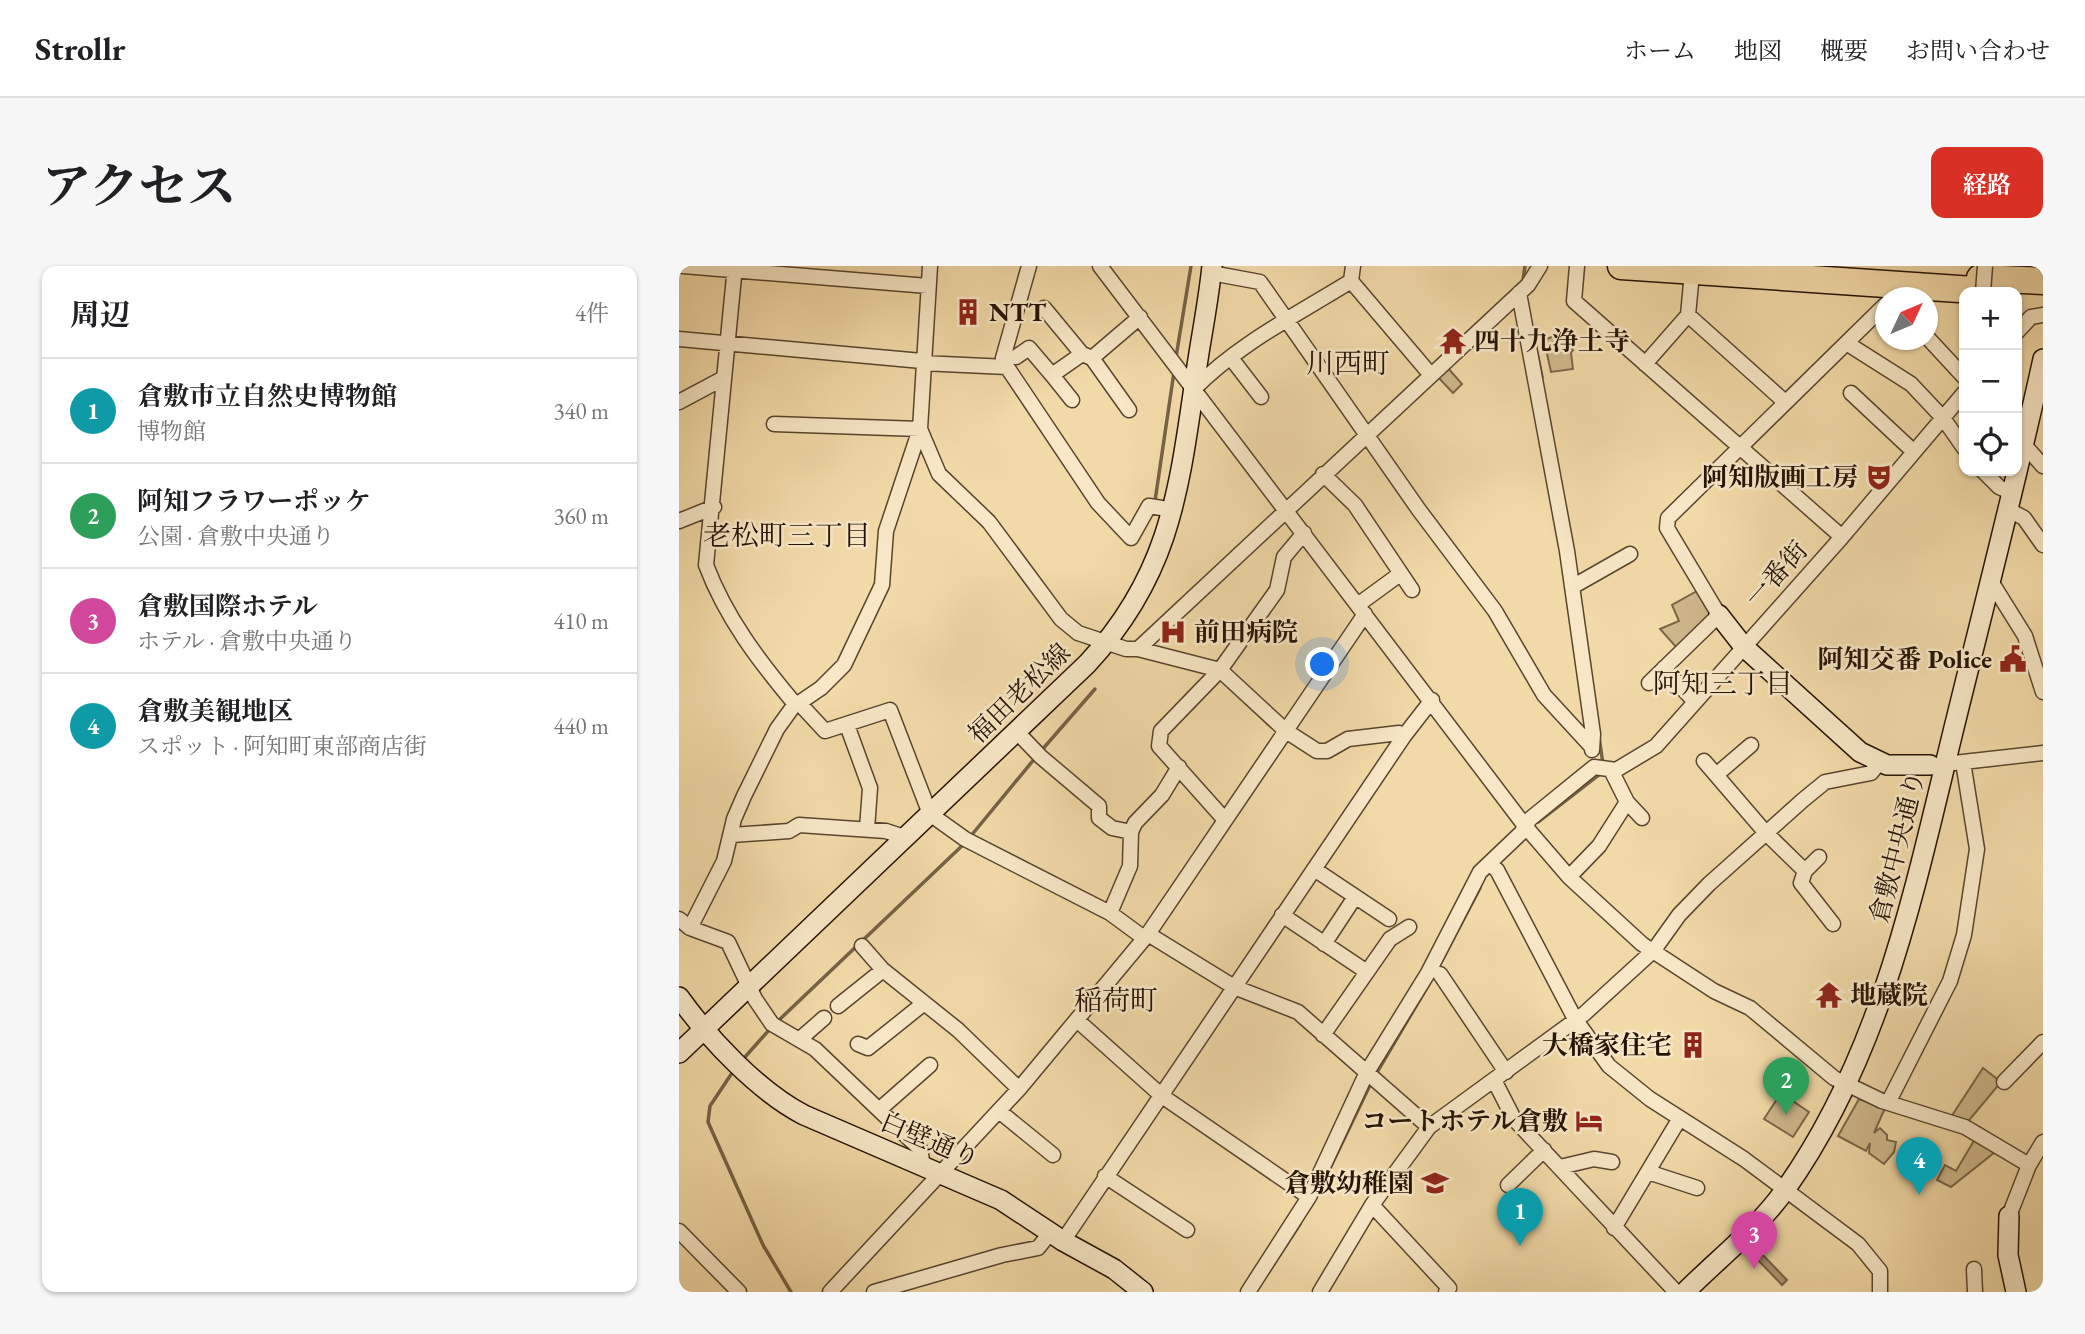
<!DOCTYPE html>
<html lang="ja">
<meta charset="utf-8">
<style>
:root{--surface:#fff;--page:#f6f6f6;--text:#202124;--muted:#757577;--line:#e0e0e0;--accent:#d93025}
body{margin:0;font-family:"EB Garamond","Noto Serif JP",serif;background:var(--page);color:var(--text)}
.controls{position:absolute;right:21px;top:21px;display:grid;overflow:hidden;border-radius:14px;box-shadow:0 2px 5px #0004}
.controls button{width:63px;height:63px;display:grid;place-items:center;padding:0;border:0;border-bottom:2px solid var(--line);background:var(--surface);color:var(--text);font:35px sans-serif}
.compass{position:absolute;left:1196px;top:21px;width:63px;height:63px;border-radius:50%;background:var(--surface);box-shadow:0 2px 5px #0004;rotate:46deg}
.you{position:absolute;left:644px;top:399px;width:24px;height:24px;margin:-18px;border:5px solid #fff;border-radius:50%;background:#1a73e8;box-shadow:0 0 0 10px #1a73e833}
.badge{display:grid;place-items:center;width:46px;height:46px;border-radius:50%;background:var(--accent);color:#fff;font-size:23px;font-weight:700}
.pin{position:absolute;translate:-50% -58px;filter:drop-shadow(0 2px 4px #0008)}
.pin::after{content:'';position:absolute;top:37px;width:24px;height:21px;background:inherit;clip-path:polygon(0 0,100% 0,50% 100%)}
.list{margin:0;padding:0;list-style:none}
h2{display:flex;justify-content:space-between;align-items:center;height:91px;margin:0;padding:0 28px;font-size:30px}
h2 small{font-size:23px;font-weight:400;color:var(--muted)}
.list li{display:grid;grid-template-columns:46px 1fr auto;gap:21px;align-items:center;box-sizing:border-box;height:105px;padding:0 28px;border-top:2px solid var(--line)}
.list b{display:block;font-size:26px;white-space:nowrap}
.list p{margin:0;font-size:23px;white-space:nowrap;color:var(--muted)}
.list em{font-size:23px;font-style:normal;color:var(--muted)}
.icon{flex:none;width:38px;height:38px;fill:none;stroke:currentColor;stroke-width:2;stroke-linecap:round;stroke-linejoin:round}
.map{position:relative;flex:none;width:1364px;height:1026px;overflow:hidden;border-radius:14px}
header{display:flex;align-items:center;gap:42px;box-sizing:border-box;height:98px;padding:0 35px;background:var(--surface);border-bottom:2px solid var(--line)}
header strong{font-size:33px}
nav{display:flex;gap:38px;margin-inline-start:auto;font-size:24px}
.intro{display:flex;align-items:center;justify-content:space-between;box-sizing:border-box;height:168px;padding:0 42px}
h1{margin:0;font-size:49px}
.button{padding:18px 32px;border-radius:14px;background:var(--accent);color:#fff;font-size:24px;font-weight:700}
main{display:flex;gap:42px;padding:0 42px}
aside{flex:1;background:var(--surface);border-radius:14px;box-shadow:0 2px 5px #0004}
.map>svg:first-child{display:block}
.green{fill:#cfb88c;stroke:#7a6648;stroke-width:2}
.water{fill:#ac9671;stroke:#766246;stroke-width:2}
.lines{fill:none;stroke-linecap:round;stroke-linejoin:round}
.stream{stroke:#766246;stroke-width:3.5}
.street-casing{stroke:#58452e;stroke-width:17}
.secondary-casing{stroke:#251305;stroke-width:22}
.highway-casing{stroke:#251305;stroke-width:29}
.street{stroke:#f7e7c6;stroke-width:14}
.secondary{stroke:#f7e7c6;stroke-width:19}
.highway{stroke:#f2daa8;stroke-width:26}
.street-bridge-casing{stroke:#58452e;stroke-width:17;stroke-linecap:butt}
.street-bridge{stroke:#f7e7c6;stroke-width:14}
.labels{text-anchor:middle;dominant-baseline:central;stroke-width:5;stroke-linejoin:round;paint-order:stroke}
.poi-label{font-size:26px;font-weight:bold;fill:#251305;stroke:#f7e7c6;text-anchor:end}
.street-label{font-size:26px;fill:#251305;stroke:#f7e7c6}
.neighbourhood-label{font-size:28px;fill:#251305;stroke:#f7e7c6}
</style>
<header>
<strong>Strollr</strong>
<nav><a>ホーム</a><a>地図</a><a>概要</a><a>お問い合わせ</a></nav>
</header>
<div class="intro"><h1>アクセス</h1><a class="button">経路</a></div>
<main>
<aside>
<h2>周辺<small>4件</small></h2>
<ul class="list">
<li><span class="badge" style="background:#0f9aa8">1</span><div><b>倉敷市立自然史博物館</b><p>博物館</p></div><em>340 m</em></li>
<li><span class="badge" style="background:#2e9e5b">2</span><div><b>阿知フラワーポッケ</b><p>公園 · 倉敷中央通り</p></div><em>360 m</em></li>
<li><span class="badge" style="background:#d1479c">3</span><div><b>倉敷国際ホテル</b><p>ホテル · 倉敷中央通り</p></div><em>410 m</em></li>
<li><span class="badge" style="background:#0f9aa8">4</span><div><b>倉敷美観地区</b><p>スポット · 阿知町東部商店街</p></div><em>440 m</em></li>
</ul>
</aside>
<div class="map">
<svg width="1364" height="1026" viewBox="0 0 1364 1026">
<rect width="100%" height="100%" fill="#f2daa8"/>
<filter id="stains"><feTurbulence type="fractalNoise" baseFrequency=".00286" numOctaves="4"/><feColorMatrix values="0 0 0 0 .2 0 0 0 0 .09 0 0 0 0 .02 0 0 0 .5 -.17"/></filter>
<radialGradient id="worn" r=".72"><stop offset=".6" stop-color="#630" stop-opacity="0"/><stop offset="1" stop-color="#630" stop-opacity=".3"/></radialGradient>
<!-- green -->
<path class="green" d="M 880,68 L 894,84 L 892,87 L 894,103 L 872,106 L 865,74 Z
M 768,101 L 783,118 L 774,127 L 758,110 Z
M 1018,325 L 1031,348 L 998,382 L 981,363 L 1000,355 L 993,339 Z
M 1304,802 L 1322,816 L 1287,858 L 1272,851 Z
M 1102,827 L 1130,846 L 1114,871 L 1085,853 Z
M 1180,833 L 1206,842 L 1195,867 L 1201,862 L 1208,869 L 1208,874 L 1217,876 L 1215,886 L 1205,898 L 1190,887 L 1191,877 L 1187,885 L 1159,870 Z
M 1296,873 L 1316,886 L 1272,921 L 1258,914 L 1266,899 L 1277,905 Z"/>
<!-- water -->
<path class="water" d="M 1080,985 L 1108,1014 L 1103,1019 L 1075,990 Z"/>
<g class="lines">
<!-- stream -->
<path class="stream" d="M 844,14 L 846,0
M 858,87 L 863,111
M 497,91 L 512,0
M 476,235 L 495,106
M 920,471 L 924,498
M 362,485 L 416,423
M 859,556 L 921,508
M 291,571 L 357,491
M 759,702 L 801,622
M 99,755 L 286,577
M 66,791 L 91,763
M 53,807 L 31,840 L 29,856 L 84,979 L 112,1026
M 697,808 L 750,718
M 639,927 L 692,817
M 585,1013 L 621,958"/>
<defs>
<path id="street" d="M 4,0 L 249,20
M 56,0 L 27,299 C 47,352 80,395 116,438 L 120,437 L 146,465 L 211,444 L 251,548 L 286,573 L 431,647 L 465,672
M 421,0 L 846,560 L 890,611 L 963,678 L 1035,725 L 1071,742 L 1155,812 L 1203,835 L 1286,861 L 1350,899
M 674,0 L 672,15 L 751,108
M 898,0 L 895,35 L 1163,271
M 532,7 L 581,16 L 740,244 L 816,345 L 865,429 L 911,479
M 1013,7 L 1009,49 L 1106,136
M 840,27 L 888,285 L 914,468 L 913,484
M 365,42 L 403,88
M 1338,66 L 1352,51 L 1364,49
M 1248,71 L 1285,111
M 0,73 L 243,95
M 1169,78 L 1232,118 L 1264,152 L 1285,182
M 337,91 L 350,82 L 373,109 L 403,88 L 413,92 L 461,51
M 413,92 L 450,144
M 552,92 L 582,131
M 243,97 L 328,101 L 324,92 L 350,0
M 966,98 L 1009,49
M 328,101 L 419,237 L 452,272 L 470,240 L 495,244
M 373,109 L 393,134
M 515,123 C 559,78 619,48 672,15
M 1172,127 L 1235,186
M 0,136 L 43,113
M 95,158 L 241,163
M 241,163 L 260,208 L 310,256 L 382,353 L 399,367 L 447,383 L 459,383 L 541,404 L 607,465 L 638,485 L 648,485 L 669,473 L 720,467 L 725,470
M 1341,174 L 1364,200
M 1304,205 L 1320,221 L 1334,227
M 644,208 L 676,239 L 733,324
M 1330,244 L 1345,252 L 1364,279
M 0,255 L 35,241
M 1313,317 L 1346,370 L 1364,426
M 893,321 L 951,288
M 680,338 L 721,308
M 459,383 L 849,19 L 861,0
M 985,402 L 1016,436
M 970,417 L 1040,349 L 988,262 L 989,252 L 1206,39
M 120,437 L 142,422 L 165,399 L 203,319 L 207,265 L 241,163 L 251,0
M 168,459 L 191,522 L 188,563
M 338,466 L 362,491 L 420,540 L 420,552 L 433,562 L 452,566
M 1025,495 L 1086,566 L 1126,605 L 1122,617 L 1154,658
M 1275,497 L 1364,487
M 915,501 L 937,504 L 977,480 L 1163,271 L 1285,127
M 932,504 L 948,536 L 963,552
M 1037,509 L 1072,479
M 546,554 L 480,480 L 482,465 L 541,404 L 598,324 L 605,291 L 625,267
M 53,569 L 110,565 L 120,559 L 207,565 L 225,571
M 810,598 L 818,604 L 896,753 L 930,800 L 971,833 L 1065,893 L 1179,978 L 1201,1005 L 1201,1026
M 635,603 L 710,653
M 1126,605 L 1140,591
M 890,611 L 920,580 L 948,536
M 431,647 L 451,600 L 452,566 L 456,557 L 483,529 L 500,501
M 603,649 L 688,706
M 0,653 L 11,662 L 49,676 L 76,733 L 93,758 L 136,783 L 241,883 L 244,900
M 11,662 L 45,595 L 55,553 L 65,530 L 98,463 L 116,438
M 469,668 L 555,721 L 619,746 L 750,861
M 645,678 L 676,631
M 183,680 L 204,704 L 279,764 L 340,823
M 761,708 L 827,806
M 159,740 L 204,704
M 399,755 L 483,830 L 630,931
M 644,769 L 711,673 L 730,661
M 121,773 L 145,752
M 179,778 L 189,782 L 244,738
M 815,814 L 835,853 L 997,1026
M 1325,816 L 1364,776
M 1209,837 L 1271,715 L 1285,669 L 1298,583 L 1284,496
M 201,843 L 251,799
M 320,845 L 374,889
M 881,901 L 915,893 L 933,896
M 969,906 L 1018,922
M 426,910 L 508,964
M 829,919 L 865,884
M 693,939 L 770,1022 L 767,1026
M 1330,950 L 1350,899 L 1364,876
M 935,962 L 1001,852
M 0,965 L 60,1026
M 384,975 L 725,470 L 753,434
M 1295,1003 L 1296,1026
M 151,1026 L 340,823 L 469,668 L 686,348
M 195,1026 L 323,989 L 359,982 L 371,967
M 569,1026 L 630,931 L 688,806 L 749,707 L 801,606 L 842,567 L 851,553 L 915,501
M 641,1026 L 693,939 L 750,861 L 905,748 L 975,684 L 1000,649 L 1030,618 L 1124,534 L 1146,516 L 1192,507 L 1200,497"/>
<path id="secondary" d="M 1040,349 L 1065,381 L 1181,486 L 1208,499 L 1251,499
M 0,731 C 30,773 79,825 125,849 L 322,934 L 384,975 L 435,1003 L 464,1026
M 0,787 L 408,398 C 488,312 499,232 515,121 C 520,81 529,40 533,0
M 1330,950 L 1329,989 L 1337,1026
M 1006,1026 C 1039,993 1080,961 1106,924 C 1201,790 1234,631 1272,474 C 1303,347 1336,221 1364,93"/>
<path id="highway" d="M 942,0 L 1324,26
M 1301,12 L 1364,15"/>
</defs>
<!-- street casing -->
<use href="#street" class="street-casing"/>
<!-- secondary casing -->
<use href="#secondary" class="secondary-casing"/>
<!-- highway casing -->
<use href="#highway" class="highway-casing"/>
<!-- street -->
<use href="#street" class="street"/>
<!-- secondary -->
<use href="#secondary" class="secondary"/>
<!-- highway -->
<use href="#highway" class="highway"/>
<defs>
<path id="street-bridge" d="M 1304,26 L 1306,0"/>
</defs>
<!-- street-bridge casing -->
<use href="#street-bridge" class="street-bridge-casing"/>
<!-- street-bridge -->
<use href="#street-bridge" class="street-bridge"/>
</g>
<!-- icons -->
<defs>
<symbol id="building-bare" viewBox="-9 -9 18 18"><path d="M-4-6H4V6H1V3H-1V6H-4ZM-2.5-4.3h1.7v1.8h-1.7ZM.8-4.3h1.7v1.8H.8ZM-2.5-1h1.7V.8h-1.7ZM.8-1h1.7V.8H.8Z" fill="#8f2418" stroke="#f7e7c6" stroke-width="2.5" paint-order="stroke"/></symbol>
<symbol id="temple-bare" viewBox="-9 -9 18 18"><path d="M0-6L5-2H3V0L6.5 2.5H4V6H1.5V3h-3V6H-4V2.5H-6.5L-3 0V-2H-5Z" fill="#8f2418" stroke="#f7e7c6" stroke-width="2.5" paint-order="stroke"/></symbol>
<symbol id="theatre-bare" viewBox="-9 -9 18 18"><path d="M-5-5.5Q0-4 5-5.5V0Q5 5 0 6Q-5 5-5 0ZM-3.3-2.5H-1v1.5H-3.3ZM1-2.5H3.3v1.5H1ZM-2.8 1Q0 5.5 2.8 1Z" fill="#8f2418" stroke="#f7e7c6" stroke-width="2.5" paint-order="stroke"/></symbol>
<symbol id="hospital-bare" viewBox="-9 -9 18 18"><path d="M-5-5h3v3.5h4V-5h3V5h-3V1.5h-4V5h-3Z" fill="#8f2418" stroke="#f7e7c6" stroke-width="2.5" paint-order="stroke"/></symbol>
<symbol id="civic-bare" viewBox="-9 -9 18 18"><path d="M-.6-6.5H3V-4.5H.6V-3L4-1V1h2V6H-6V1h2V-1L-.6-3ZM-1.2 2.5V6h2.4V2.5Z" fill="#8f2418" stroke="#f7e7c6" stroke-width="2.5" paint-order="stroke"/></symbol>
<symbol id="hotel-bare" viewBox="-9 -9 18 18"><path d="M-6-4.5h1.5V1H6V5H4.5V3h-9V5H-6ZM-4 0a1.8 1.8 0 1 1 3.6 0ZM.5 0V-2.5h3Q6-2.5 6 0Z" fill="#8f2418" stroke="#f7e7c6" stroke-width="2.5" paint-order="stroke"/></symbol>
<symbol id="school-bare" viewBox="-9 -9 18 18"><path d="M0-5L7-2L0 1L-7-2ZM-4 1L0 2.5L4 1V4Q0 6-4 4Z" fill="#8f2418" stroke="#f7e7c6" stroke-width="2.5" paint-order="stroke"/></symbol>
</defs>
<g fill-rule="evenodd">
<use href="#building-bare" x="270" y="27" width="38" height="38"/>
<use href="#temple-bare" x="755" y="56" width="38" height="38"/>
<use href="#theatre-bare" x="1181" y="192" width="38" height="38"/>
<use href="#hospital-bare" x="475" y="347" width="38" height="38"/>
<use href="#civic-bare" x="1315" y="374" width="38" height="38"/>
<use href="#temple-bare" x="1131" y="710" width="38" height="38"/>
<use href="#building-bare" x="995" y="760" width="38" height="38"/>
<use href="#hotel-bare" x="891" y="836" width="38" height="38"/>
<use href="#school-bare" x="737" y="898" width="38" height="38"/>
</g>
<g class="labels">
<!-- poi labels -->
<g class="poi-label">
<text x="310" y="46" text-anchor="start">NTT</text>
<text x="795" y="75" text-anchor="start">四十九浄土寺</text>
<text x="1179" y="211">阿知版画工房</text>
<text x="515" y="366" text-anchor="start">前田病院</text>
<text x="1313" y="393">阿知交番 Police</text>
<text x="1171" y="729" text-anchor="start">地蔵院</text>
<text x="993" y="779">大橋家住宅</text>
<text x="889" y="855">コートホテル倉敷</text>
<text x="735" y="917">倉敷幼稚園</text>
</g>
<!-- street labels -->
<g class="street-label">
<text transform="translate(1097 308) rotate(-48)">一番街</text>
<text transform="translate(340 427) rotate(-44)">福田老松線</text>
<text transform="translate(1218 581) rotate(-76)">倉敷中央通り</text>
<text transform="translate(251 874) rotate(23)">白壁通り</text>
</g>
<!-- neighbourhood labels -->
<g class="neighbourhood-label">
<text x="669" y="97">川西町</text>
<text x="108" y="269">老松町三丁目</text>
<text x="1044" y="417">阿知三丁目</text>
<text x="437" y="734">稲荷町</text>
</g>
</g>
<rect width="100%" height="100%" filter="url(#stains)"/>
<rect width="100%" height="100%" fill="url(#worn)"/>
</svg>
<div class="controls">
<button>+</button>
<button>−</button>
<button><svg class="icon" aria-label="locate" viewBox="0 0 24 24"><circle cx="12" cy="12" r="6"/><path d="M12 2v4M12 18v4M2 12h4M18 12h4"/></svg></button>
</div>
<svg class="compass" viewBox="-18 -18 36 36"><path d="M0-13l5 13h-10z" fill="#e53935"/><path d="M0 13l5-13h-10z" fill="#757577"/></svg>
<div class="you"></div>
<div class="pin badge" style="left:841px;top:980px;background:#0f9aa8">1</div>
<div class="pin badge" style="left:1107px;top:849px;background:#2e9e5b">2</div>
<div class="pin badge" style="left:1075px;top:1003px;background:#d1479c">3</div>
<div class="pin badge" style="left:1240px;top:929px;background:#0f9aa8">4</div>
</div>
</main>
